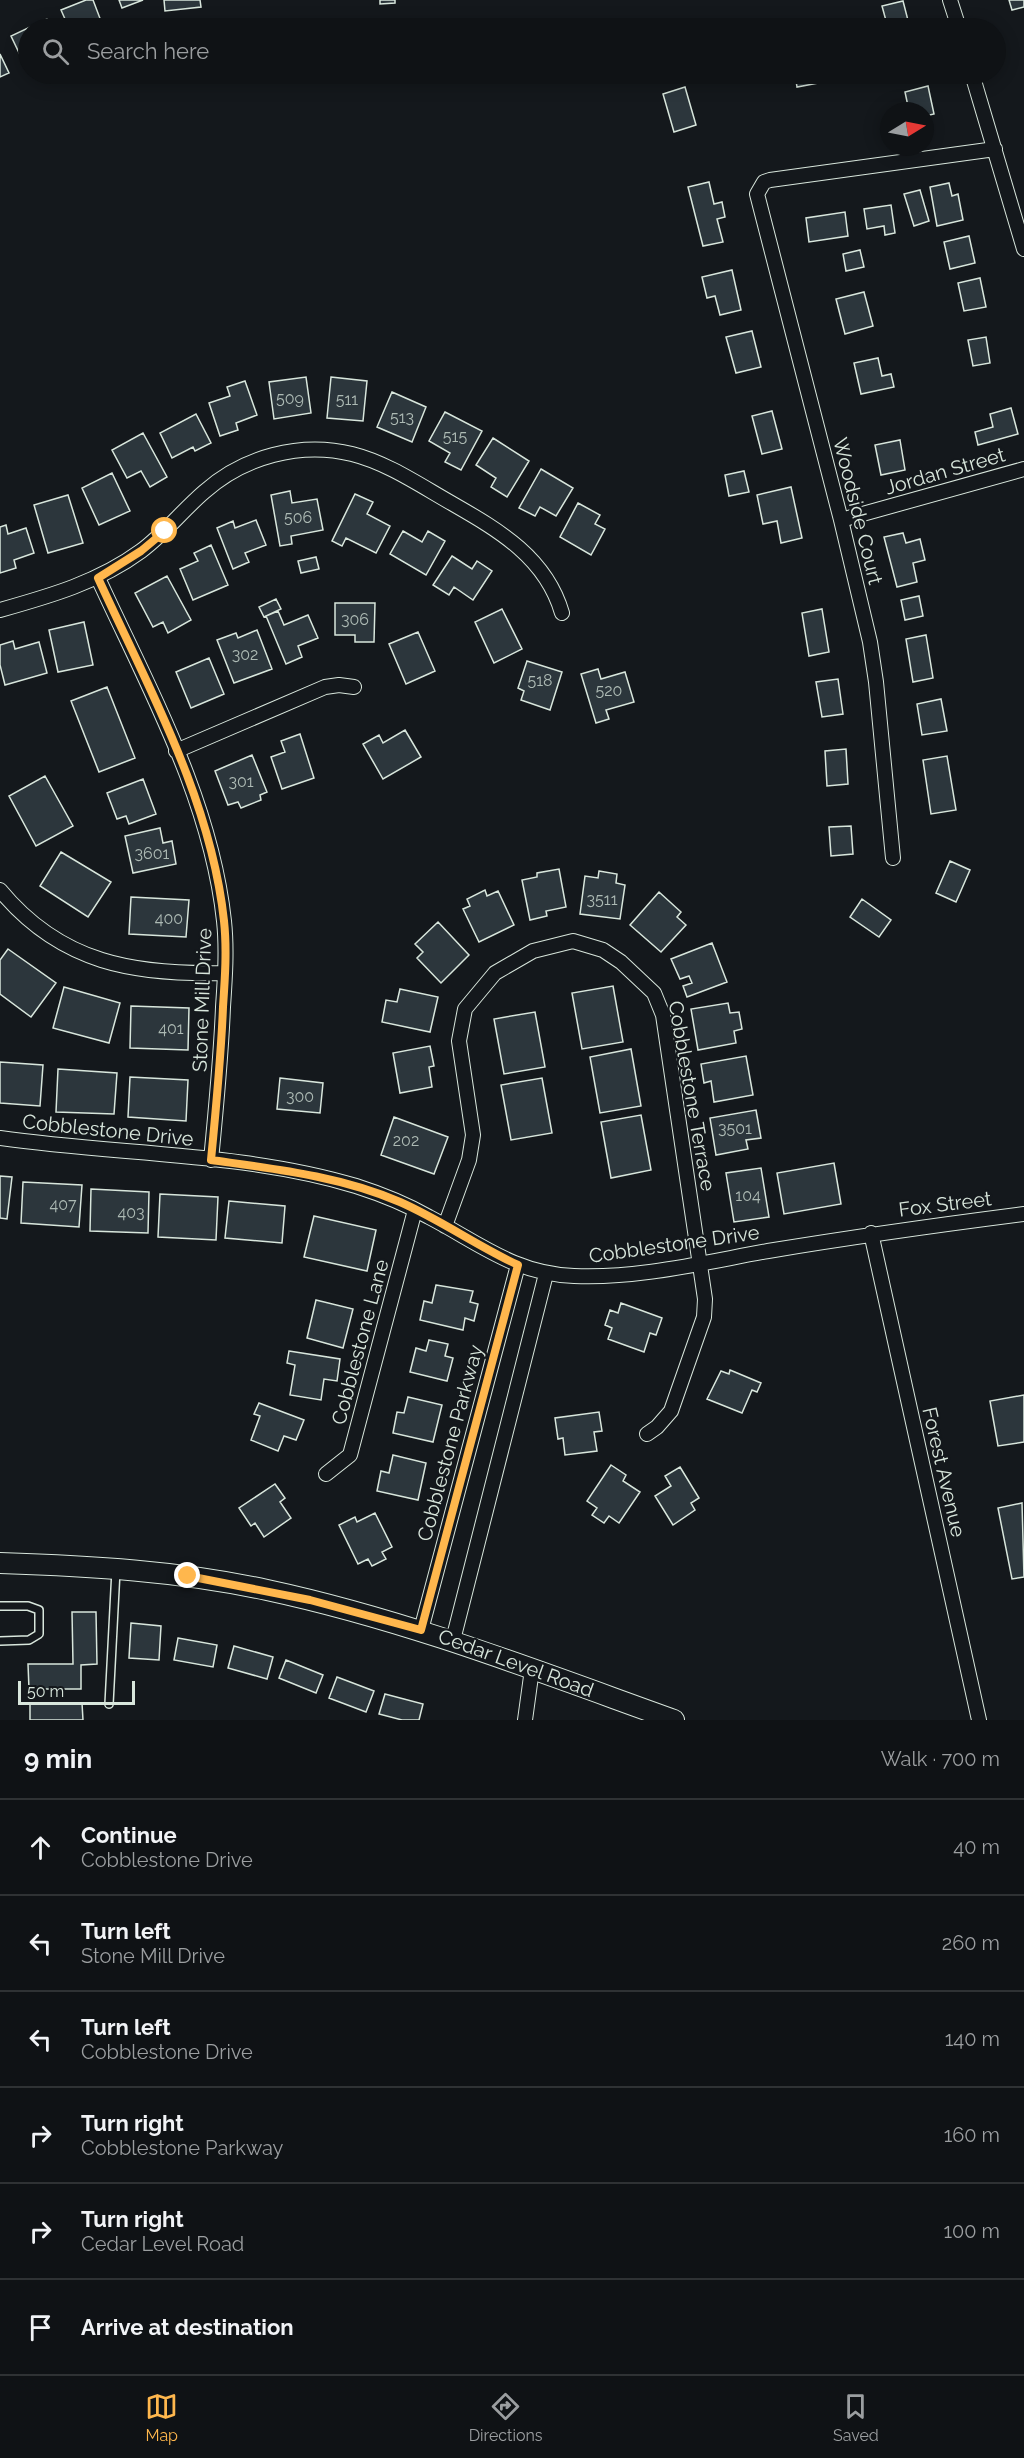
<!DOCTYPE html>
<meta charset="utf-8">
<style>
:root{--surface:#0f1215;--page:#1d2022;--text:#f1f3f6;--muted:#9b9ea0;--line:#2f3234;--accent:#ffb74d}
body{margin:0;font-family:Raleway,sans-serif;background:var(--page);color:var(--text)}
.compass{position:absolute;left:880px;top:102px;width:54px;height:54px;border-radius:50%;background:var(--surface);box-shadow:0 3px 15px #0003;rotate:80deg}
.scale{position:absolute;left:18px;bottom:15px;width:117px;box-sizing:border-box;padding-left:6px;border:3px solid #d8e6dc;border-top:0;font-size:16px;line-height:21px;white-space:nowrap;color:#d8e6dc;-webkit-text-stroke:4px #14181c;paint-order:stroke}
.stop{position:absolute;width:18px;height:18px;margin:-14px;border:4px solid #ffb74d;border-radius:50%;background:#fff}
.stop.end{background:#ffb74d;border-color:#fff;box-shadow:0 2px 6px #0008}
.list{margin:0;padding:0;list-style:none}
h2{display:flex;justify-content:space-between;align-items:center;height:78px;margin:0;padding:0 24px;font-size:26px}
h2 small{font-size:20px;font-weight:400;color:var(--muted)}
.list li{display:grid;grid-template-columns:39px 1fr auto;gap:18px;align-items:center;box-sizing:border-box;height:96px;padding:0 24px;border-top:2px solid var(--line)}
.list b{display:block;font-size:22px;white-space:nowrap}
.list p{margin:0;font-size:20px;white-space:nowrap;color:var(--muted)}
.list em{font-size:20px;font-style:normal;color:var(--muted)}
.icon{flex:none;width:33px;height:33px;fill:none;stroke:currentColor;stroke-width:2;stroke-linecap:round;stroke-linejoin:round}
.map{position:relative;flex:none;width:1024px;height:1720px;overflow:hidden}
.search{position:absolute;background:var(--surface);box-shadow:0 3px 15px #0003;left:18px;right:18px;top:18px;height:66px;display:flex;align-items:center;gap:15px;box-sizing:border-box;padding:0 21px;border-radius:33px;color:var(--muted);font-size:22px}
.sheet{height:654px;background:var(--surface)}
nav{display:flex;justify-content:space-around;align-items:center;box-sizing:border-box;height:84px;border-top:2px solid var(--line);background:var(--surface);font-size:16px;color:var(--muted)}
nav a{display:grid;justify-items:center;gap:3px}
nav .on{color:var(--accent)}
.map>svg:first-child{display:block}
.building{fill:#2c363c;stroke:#d8e6dc;stroke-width:1.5}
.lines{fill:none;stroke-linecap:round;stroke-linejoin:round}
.lane-casing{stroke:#d8e6dc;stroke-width:10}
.street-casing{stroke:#d8e6dc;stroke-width:16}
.secondary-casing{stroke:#d8e6dc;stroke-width:22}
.lane{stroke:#14181c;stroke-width:7}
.street{stroke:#14181c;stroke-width:14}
.secondary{stroke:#14181c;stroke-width:20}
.route{stroke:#ffb74d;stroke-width:8}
.labels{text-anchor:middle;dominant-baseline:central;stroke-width:4.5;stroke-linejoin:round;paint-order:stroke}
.number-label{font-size:16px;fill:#adbab4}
.street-label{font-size:20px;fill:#d8e6dc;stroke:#14181c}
</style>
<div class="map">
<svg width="1024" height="1720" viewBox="0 0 1024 1720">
<rect width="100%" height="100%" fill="#14181c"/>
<!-- building -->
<path class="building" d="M 86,0 L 93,0 L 101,21 L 83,28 L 69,28 L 61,10 Z
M 119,0 L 143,0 L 122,8 Z
M 164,0 L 200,0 L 201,7 L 165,11 Z
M 380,0 L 395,0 L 395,3 L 380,4 Z
M 1009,0 L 1024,0 L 1024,7 L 1012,10 Z
M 903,1 L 910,28 L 888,28 L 882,6 Z
M 47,19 L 51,28 L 28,28 L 28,56 L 22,59 L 11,36 Z
M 0,54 L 9,73 L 0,77 Z
M 605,74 L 632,74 L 605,78 Z
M 795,74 L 822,74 L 824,82 L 797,87 Z
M 928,86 L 934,114 L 925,116 L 925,111 L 909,111 L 905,92 Z
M 685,87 L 696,125 L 674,132 L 663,94 Z
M 709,182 L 714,204 L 722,202 L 725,217 L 717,219 L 723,242 L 703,246 L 688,187 Z
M 949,183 L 952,196 L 958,194 L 963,220 L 937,226 L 930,187 Z
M 920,190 L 929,221 L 914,226 L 904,194 Z
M 891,205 L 895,233 L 885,235 L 884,226 L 867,229 L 864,209 Z
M 845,212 L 848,236 L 809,242 L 806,218 Z
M 969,236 L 975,263 L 950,269 L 944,242 Z
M 860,250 L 864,267 L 846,271 L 843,254 Z
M 732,270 L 741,310 L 720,315 L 715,296 L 707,298 L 702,277 Z
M 980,278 L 986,307 L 964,311 L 958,283 Z
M 864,292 L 873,326 L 845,334 L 836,299 Z
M 752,331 L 761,367 L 736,373 L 726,337 Z
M 986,337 L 990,363 L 973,366 L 968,340 Z
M 878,358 L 882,376 L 891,374 L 894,387 L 861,394 L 854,363 Z
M 306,377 L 311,413 L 274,419 L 269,382 Z
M 331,377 L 367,381 L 363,421 L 327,418 Z
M 245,381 L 257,415 L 236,423 L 238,430 L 220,436 L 209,403 L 230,396 L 227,387 Z
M 392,392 L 426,407 L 412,442 L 377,427 Z
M 1011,408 L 1018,434 L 978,445 L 975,432 L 993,427 L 990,414 Z
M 772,411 L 782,449 L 762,454 L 752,416 Z
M 445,412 L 482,431 L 461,470 L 445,462 L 450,453 L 429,441 Z
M 196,414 L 211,443 L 195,451 L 193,447 L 172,458 L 160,433 Z
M 143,433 L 167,477 L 150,487 L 141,471 L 127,478 L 112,450 Z
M 493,438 L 529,461 L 507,497 L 491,487 L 496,478 L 476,465 Z
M 900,440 L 905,470 L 881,475 L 875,445 Z
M 541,469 L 573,488 L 556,516 L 540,507 L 535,516 L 519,508 Z
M 744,471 L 749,492 L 729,496 L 725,475 Z
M 112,473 L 130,511 L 99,525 L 82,488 Z
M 791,487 L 802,538 L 781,543 L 777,521 L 763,524 L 757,495 Z
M 290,491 L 292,503 L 317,499 L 323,530 L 291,536 L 292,544 L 280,546 L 271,495 Z
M 355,494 L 373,502 L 367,514 L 390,526 L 376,553 L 346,538 L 342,546 L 332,541 Z
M 68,495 L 83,543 L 48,553 L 34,505 Z
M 578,503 L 600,515 L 595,524 L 605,529 L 591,555 L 560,537 Z
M 256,520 L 266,545 L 245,553 L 249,562 L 233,569 L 217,528 L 233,521 L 235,528 Z
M 6,525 L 8,534 L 26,528 L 34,553 L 14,560 L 16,568 L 0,573 L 0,527 Z
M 403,531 L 422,542 L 428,531 L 445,541 L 426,575 L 390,554 Z
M 903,533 L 906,543 L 920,539 L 925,560 L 913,563 L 917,582 L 897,587 L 884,537 Z
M 211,545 L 228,585 L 193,600 L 180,569 L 198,561 L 194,553 Z
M 452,556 L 472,569 L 477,561 L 492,571 L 473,600 L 454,587 L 449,595 L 433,585 Z
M 316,557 L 319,569 L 301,573 L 298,561 Z
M 167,576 L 191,620 L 168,633 L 163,622 L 153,627 L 135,593 Z
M 919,596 L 923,616 L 905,620 L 901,600 Z
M 276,599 L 281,609 L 264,617 L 259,607 Z
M 335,603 L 375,603 L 374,642 L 355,642 L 355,635 L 335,635 Z
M 502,609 L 522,649 L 494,663 L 475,622 Z
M 822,609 L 829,652 L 809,656 L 802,613 Z
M 278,611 L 284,625 L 308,615 L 318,638 L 298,646 L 302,657 L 286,664 L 266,616 Z
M 84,622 L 93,665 L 58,672 L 49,630 Z
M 257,630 L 272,669 L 234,683 L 217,640 L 236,633 L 238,638 Z
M 418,632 L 435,671 L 406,684 L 389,644 Z
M 926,635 L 933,678 L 913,682 L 906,639 Z
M 13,641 L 15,649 L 39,642 L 47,673 L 5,685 L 0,665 L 0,645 Z
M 209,658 L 224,694 L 191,708 L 176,672 Z
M 527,661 L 562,672 L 550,710 L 521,700 L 524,691 L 518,688 Z
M 598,669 L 601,679 L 625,672 L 634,702 L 606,710 L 609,719 L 596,723 L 581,674 Z
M 838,679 L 843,714 L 822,717 L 816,682 Z
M 107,687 L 135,758 L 99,772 L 71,701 Z
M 941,699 L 947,731 L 922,735 L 917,704 Z
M 405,730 L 421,757 L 383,779 L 363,744 L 379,735 L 383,743 Z
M 300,734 L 314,778 L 282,789 L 271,757 L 285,752 L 281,741 Z
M 846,749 L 848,784 L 827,786 L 825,751 Z
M 252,755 L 267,792 L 260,795 L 261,800 L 241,808 L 238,802 L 228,805 L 215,771 Z
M 947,756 L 956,810 L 931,814 L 923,760 Z
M 45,776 L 73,826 L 36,846 L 9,796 Z
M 143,779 L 156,814 L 129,824 L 126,816 L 117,819 L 107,793 Z
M 851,826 L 853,854 L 831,856 L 829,827 Z
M 160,828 L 163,843 L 172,841 L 176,864 L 133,873 L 125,836 Z
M 61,852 L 111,882 L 88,917 L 40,886 Z
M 950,861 L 970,870 L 956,902 L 936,893 Z
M 559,869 L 566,907 L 546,911 L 547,916 L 530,920 L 522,880 L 537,877 L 537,873 Z
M 599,871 L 617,874 L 616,883 L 625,885 L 620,919 L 580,914 L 585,876 L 598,878 Z
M 485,890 L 487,896 L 498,891 L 514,925 L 479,942 L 463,909 L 470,906 L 467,899 Z
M 659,892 L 681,912 L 677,917 L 686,925 L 661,952 L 630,925 Z
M 131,897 L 189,900 L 186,937 L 129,934 Z
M 862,899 L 891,920 L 879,937 L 850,917 Z
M 438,922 L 469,955 L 441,983 L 417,958 L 423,952 L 415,944 Z
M 712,943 L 727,982 L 687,997 L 683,986 L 692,983 L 689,976 L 680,979 L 671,959 Z
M 8,949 L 56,983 L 31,1017 L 0,994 L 0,960 Z
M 613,986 L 623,1042 L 582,1049 L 572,993 Z
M 64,987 L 120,1003 L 109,1043 L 53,1028 Z
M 400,989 L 438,997 L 430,1032 L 382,1022 L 386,1000 L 397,1002 Z
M 728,1003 L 730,1013 L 739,1012 L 742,1029 L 734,1031 L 736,1043 L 698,1050 L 691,1009 Z
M 131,1006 L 189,1008 L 188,1050 L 130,1048 Z
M 535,1012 L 545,1067 L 504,1074 L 494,1019 Z
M 430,1046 L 434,1066 L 429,1067 L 432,1087 L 400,1093 L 393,1053 Z
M 631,1049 L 641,1106 L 600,1113 L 590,1057 Z
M 746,1056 L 753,1095 L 714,1102 L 711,1081 L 704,1083 L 701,1064 Z
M 0,1062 L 43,1065 L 40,1106 L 0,1103 Z
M 58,1069 L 117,1073 L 114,1114 L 56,1112 Z
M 130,1077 L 188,1080 L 186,1121 L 128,1117 Z
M 280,1078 L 323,1083 L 320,1113 L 277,1109 Z
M 542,1078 L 552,1133 L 511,1140 L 501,1085 Z
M 756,1110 L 761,1138 L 746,1140 L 748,1149 L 716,1155 L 710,1118 Z
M 641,1115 L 651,1170 L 611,1178 L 601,1122 Z
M 394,1117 L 448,1137 L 434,1174 L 381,1155 Z
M 834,1163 L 841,1204 L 784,1214 L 777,1173 Z
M 761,1168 L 769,1217 L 734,1222 L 726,1173 Z
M 0,1176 L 12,1177 L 7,1219 L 0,1218 Z
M 23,1182 L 82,1185 L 79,1227 L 21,1223 Z
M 91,1189 L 149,1192 L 148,1233 L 90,1231 Z
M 160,1194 L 218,1197 L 216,1240 L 158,1237 Z
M 229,1201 L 285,1206 L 282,1243 L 225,1238 Z
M 314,1216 L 376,1230 L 367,1271 L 304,1257 Z
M 436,1285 L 473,1291 L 470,1302 L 478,1304 L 474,1321 L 465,1318 L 463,1330 L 420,1320 L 424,1301 L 432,1303 Z
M 316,1300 L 353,1309 L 343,1348 L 307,1338 Z
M 621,1303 L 662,1318 L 656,1335 L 650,1333 L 644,1352 L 608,1339 L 612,1328 L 605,1325 L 610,1310 L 618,1313 Z
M 429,1340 L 448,1344 L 445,1356 L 453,1358 L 447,1381 L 410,1372 L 416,1348 L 426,1351 Z
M 289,1351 L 340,1359 L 337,1381 L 324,1379 L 321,1400 L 290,1395 L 295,1365 L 287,1363 Z
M 730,1370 L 761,1383 L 757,1392 L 752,1390 L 742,1413 L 707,1399 L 721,1371 L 729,1374 Z
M 1024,1395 L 1024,1442 L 998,1446 L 990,1401 Z
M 408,1397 L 442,1405 L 433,1442 L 393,1433 L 397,1412 L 404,1413 Z
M 259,1403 L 304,1420 L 296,1440 L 284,1436 L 278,1451 L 251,1440 L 260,1416 L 254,1414 Z
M 599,1412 L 602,1431 L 594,1432 L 597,1451 L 565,1455 L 563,1438 L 558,1439 L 555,1418 Z
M 393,1455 L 426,1463 L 418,1500 L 377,1491 L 381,1471 L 389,1473 Z
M 611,1465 L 626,1475 L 623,1481 L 640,1492 L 619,1523 L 609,1516 L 604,1523 L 592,1515 L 597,1508 L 587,1501 Z
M 680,1467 L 699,1498 L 691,1503 L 695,1510 L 673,1525 L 655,1496 L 671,1486 L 665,1476 Z
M 275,1484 L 285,1498 L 280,1502 L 291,1518 L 264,1537 L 255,1523 L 251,1526 L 239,1508 Z
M 1022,1503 L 1024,1577 L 1012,1579 L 998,1508 Z
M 375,1513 L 392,1547 L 382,1552 L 386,1559 L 372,1566 L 368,1559 L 358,1564 L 339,1525 L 355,1517 L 357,1522 Z
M 72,1612 L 96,1612 L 97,1664 L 81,1665 L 81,1689 L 29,1689 L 28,1664 L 73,1664 Z
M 131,1623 L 161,1626 L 159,1660 L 129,1658 Z
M 178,1638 L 217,1645 L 213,1667 L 174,1660 Z
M 234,1646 L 273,1657 L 267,1679 L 228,1668 Z
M 286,1660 L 323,1675 L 316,1693 L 279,1678 Z
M 337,1677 L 374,1691 L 366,1712 L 329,1698 Z
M 385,1694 L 423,1704 L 419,1720 L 402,1720 L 379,1714 Z
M 30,1703 L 82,1703 L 83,1720 L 30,1720 Z"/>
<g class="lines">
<defs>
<path id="lane" d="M 0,1606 L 28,1606 L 39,1610 L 39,1634 L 29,1640 L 0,1641
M 109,1704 L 116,1570"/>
<path id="street" d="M 950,0 L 959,28
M 972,74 L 1024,249
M 841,520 L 1024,469
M 98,578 C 148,687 211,799 224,921 C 227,949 225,978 223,1007 C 221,1058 216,1109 211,1160
M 0,610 C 50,596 99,582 141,551 C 165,533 182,511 204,492 C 243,457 300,441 352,454 C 388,463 421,486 453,504 C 500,531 546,558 562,613
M 176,751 L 325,687 L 339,685 L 354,687
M 893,858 L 876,682 L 870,642 L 841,520 L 757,194 L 764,182 L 770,180 L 995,149
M 0,890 C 61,964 135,975 225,973
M 0,1138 C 117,1155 243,1152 356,1186 C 381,1194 406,1204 429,1217 C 479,1243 515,1274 574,1276 C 637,1279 706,1262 768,1251 C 853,1237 938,1225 1024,1214
M 445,1226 L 469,1160 L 473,1135 L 459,1041 L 465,1009 L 495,973 L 533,951 L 573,941 L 603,950 L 621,962 L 654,993 L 663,1015 L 705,1299 L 704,1317 L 671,1411 L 657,1427 L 647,1434
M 871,1233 L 979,1720
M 326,1474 L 350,1455 L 415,1210
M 421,1630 L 518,1265
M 453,1640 L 546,1274
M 525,1720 L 532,1669"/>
<path id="secondary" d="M 0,1563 C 90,1566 179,1571 267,1590 C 407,1620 540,1672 674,1720"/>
</defs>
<!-- lane casing -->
<use href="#lane" class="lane-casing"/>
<!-- street casing -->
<use href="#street" class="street-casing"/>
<!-- secondary casing -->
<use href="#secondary" class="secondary-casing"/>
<!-- lane -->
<use href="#lane" class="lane"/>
<!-- street -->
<use href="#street" class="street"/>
<!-- secondary -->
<use href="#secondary" class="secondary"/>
</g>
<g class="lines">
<!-- route -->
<path class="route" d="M 165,531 L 141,551 L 98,578 C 148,687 211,799 224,921 C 227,949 225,978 223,1007 C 221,1058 216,1109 211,1160 C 275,1169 340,1176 400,1202 C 441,1220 477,1246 518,1265 L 421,1630 L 310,1600 L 188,1576"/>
</g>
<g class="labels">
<!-- number labels -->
<g class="number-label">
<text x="290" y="398">509</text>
<text x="347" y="399">511</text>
<text x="402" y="417">513</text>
<text x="455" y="436">515</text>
<text x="298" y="517">506</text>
<text x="355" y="619">306</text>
<text x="245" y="654">302</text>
<text x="540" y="680">518</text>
<text x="609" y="690">520</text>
<text x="241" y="781">301</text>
<text x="152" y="853">3601</text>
<text x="602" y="899">3511</text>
<text x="169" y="918">400</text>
<text x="171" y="1028">401</text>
<text x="300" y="1096">300</text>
<text x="735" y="1128">3501</text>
<text x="406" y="1140">202</text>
<text x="748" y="1195">104</text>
<text x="63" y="1204">407</text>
<text x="131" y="1212">403</text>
</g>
<!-- street labels -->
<g class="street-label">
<text transform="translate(945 471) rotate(-16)">Jordan Street</text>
<text transform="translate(858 511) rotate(76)">Woodside Court</text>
<text transform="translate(202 1000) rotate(-88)">Stone Mill Drive</text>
<text transform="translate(692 1096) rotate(80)">Cobblestone Terrace</text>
<text transform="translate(108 1130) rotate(6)">Cobblestone Drive</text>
<text transform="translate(945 1204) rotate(-7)">Fox Street</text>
<text transform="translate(674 1244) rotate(-8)">Cobblestone Drive</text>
<text transform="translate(360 1342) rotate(-75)">Cobblestone Lane</text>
<text transform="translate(450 1443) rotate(-75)">Cobblestone Parkway</text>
<text transform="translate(944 1472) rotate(77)">Forest Avenue</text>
<text transform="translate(516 1663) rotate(20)">Cedar Level Road</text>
</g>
</g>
</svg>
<svg class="compass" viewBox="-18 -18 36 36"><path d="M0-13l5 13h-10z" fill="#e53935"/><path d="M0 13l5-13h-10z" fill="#9b9ea0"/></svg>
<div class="scale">50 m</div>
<div class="stop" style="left:165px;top:531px"></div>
<div class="stop end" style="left:188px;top:1576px"></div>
<div class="search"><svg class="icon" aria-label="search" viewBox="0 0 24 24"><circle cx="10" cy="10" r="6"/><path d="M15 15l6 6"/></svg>Search here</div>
</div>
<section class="sheet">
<h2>9 min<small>Walk · 700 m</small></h2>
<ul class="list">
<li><svg class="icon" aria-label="ahead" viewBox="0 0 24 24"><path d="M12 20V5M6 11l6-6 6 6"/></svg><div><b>Continue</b><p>Cobblestone Drive</p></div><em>40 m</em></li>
<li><svg class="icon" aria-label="left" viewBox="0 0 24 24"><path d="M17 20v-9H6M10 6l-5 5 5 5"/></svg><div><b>Turn left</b><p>Stone Mill Drive</p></div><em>260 m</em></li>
<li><svg class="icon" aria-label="left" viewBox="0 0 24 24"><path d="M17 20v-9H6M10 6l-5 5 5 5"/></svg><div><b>Turn left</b><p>Cobblestone Drive</p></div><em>140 m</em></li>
<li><svg class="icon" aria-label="right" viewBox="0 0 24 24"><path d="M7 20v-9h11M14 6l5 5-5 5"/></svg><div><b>Turn right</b><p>Cobblestone Parkway</p></div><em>160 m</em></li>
<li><svg class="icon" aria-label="right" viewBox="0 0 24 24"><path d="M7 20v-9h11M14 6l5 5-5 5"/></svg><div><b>Turn right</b><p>Cedar Level Road</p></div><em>100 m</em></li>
<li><svg class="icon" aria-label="arrive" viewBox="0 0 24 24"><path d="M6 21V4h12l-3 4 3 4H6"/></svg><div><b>Arrive at destination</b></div></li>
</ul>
</section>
<nav>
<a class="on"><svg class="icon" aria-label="map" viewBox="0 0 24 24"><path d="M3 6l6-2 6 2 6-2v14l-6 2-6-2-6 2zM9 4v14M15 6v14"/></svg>Map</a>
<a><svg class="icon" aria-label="directions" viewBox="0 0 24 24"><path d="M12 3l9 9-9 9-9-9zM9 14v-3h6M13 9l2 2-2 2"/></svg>Directions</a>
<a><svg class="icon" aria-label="saved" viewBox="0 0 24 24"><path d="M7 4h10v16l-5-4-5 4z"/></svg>Saved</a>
</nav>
